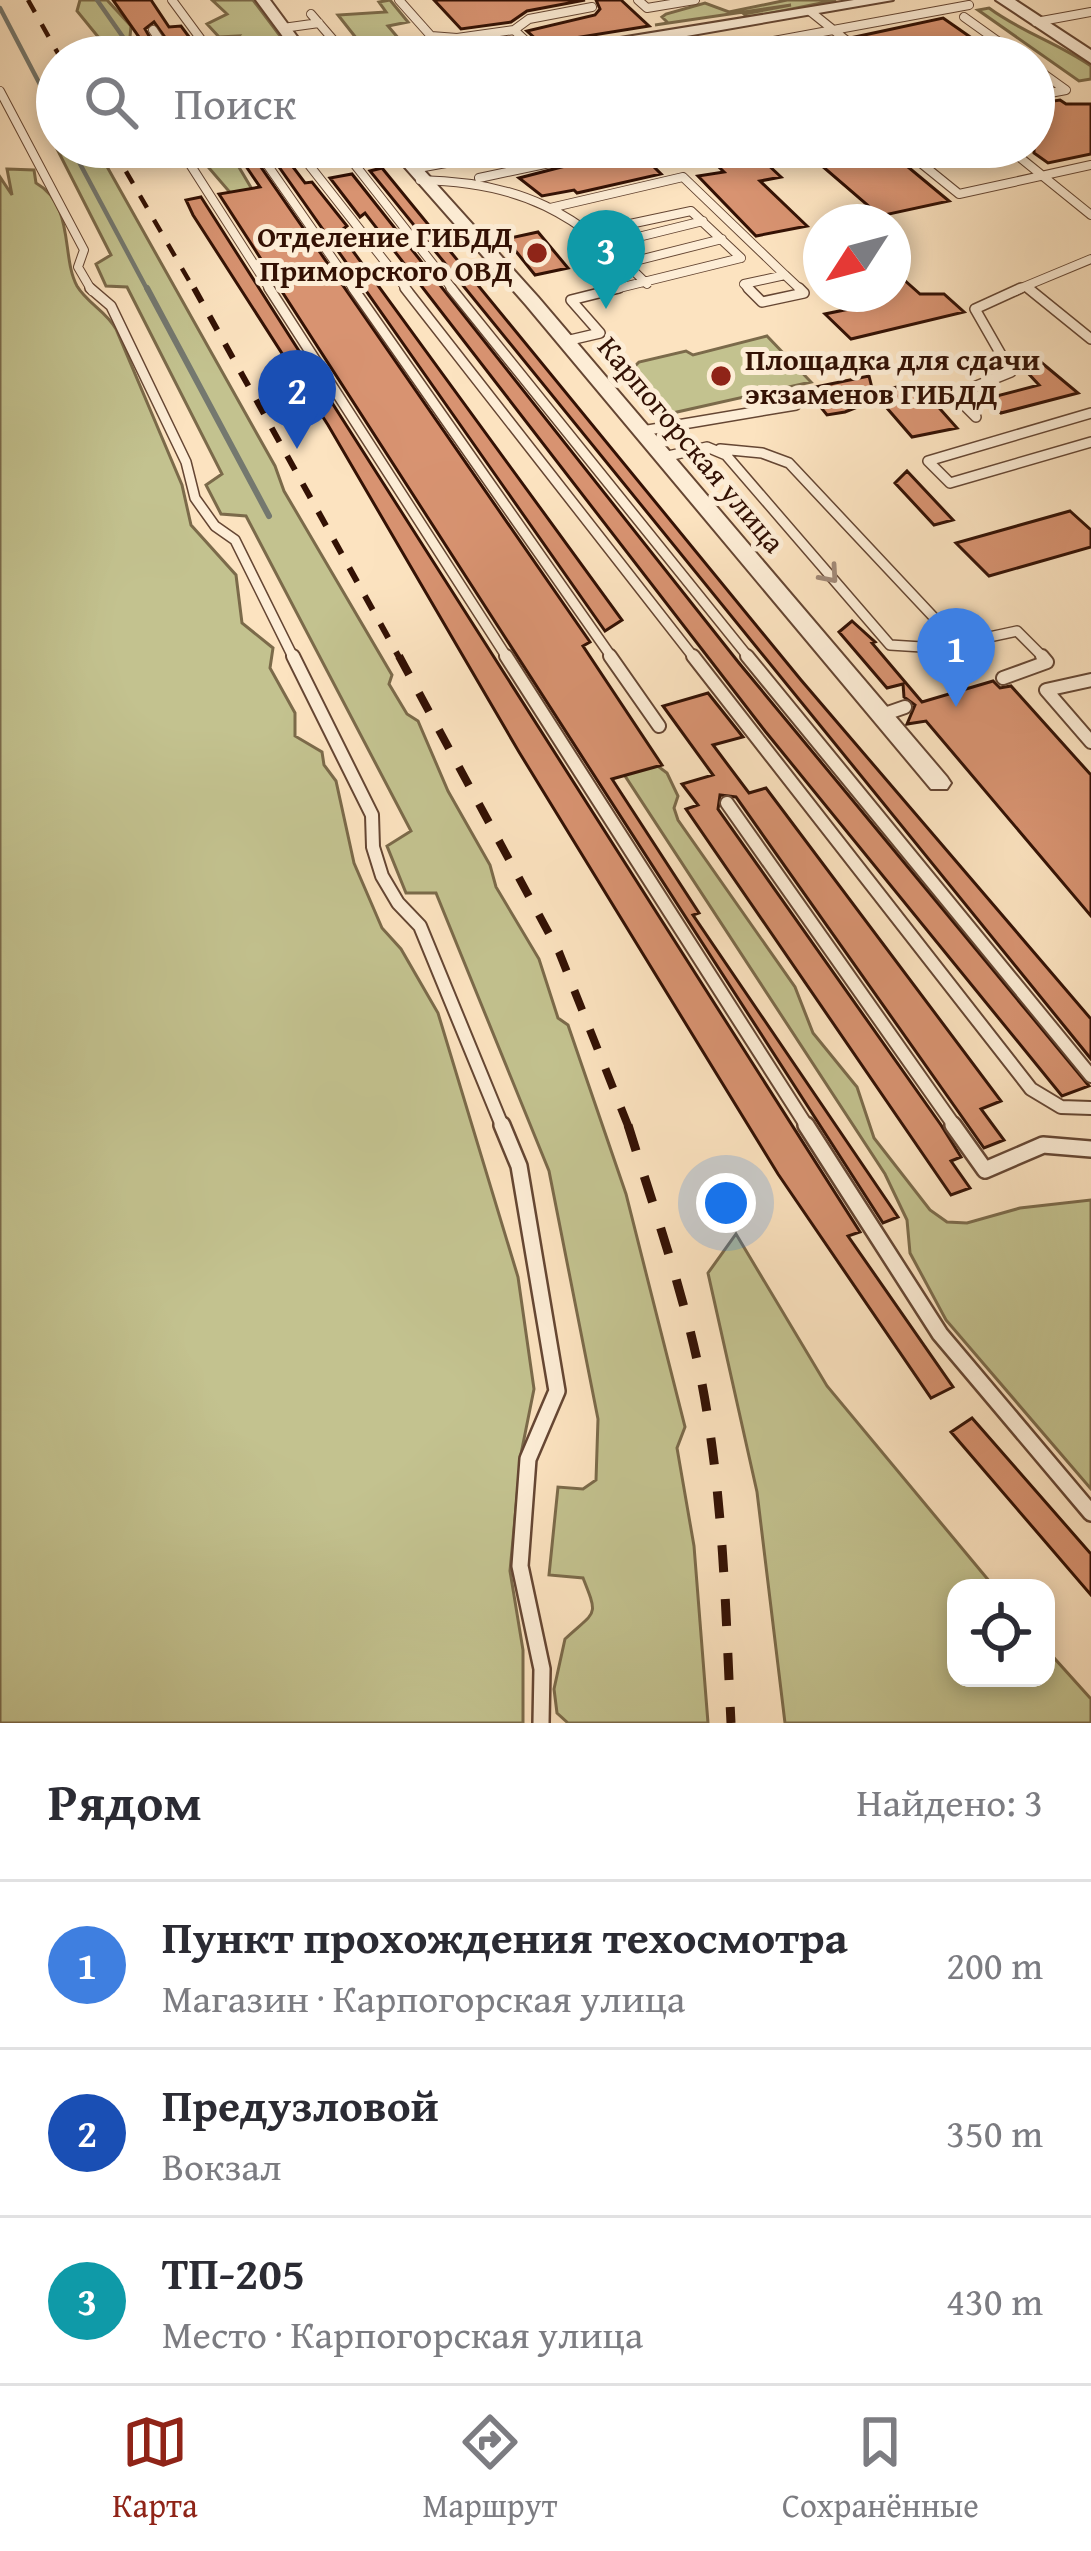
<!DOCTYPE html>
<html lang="ru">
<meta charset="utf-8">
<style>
:root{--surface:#fff;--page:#f7f7f7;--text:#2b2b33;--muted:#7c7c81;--line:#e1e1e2;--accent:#8f2418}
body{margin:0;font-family:"Gentium Book Plus",serif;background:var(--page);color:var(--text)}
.controls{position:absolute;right:36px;bottom:36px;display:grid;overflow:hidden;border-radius:24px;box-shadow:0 6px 18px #0003}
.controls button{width:108px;height:108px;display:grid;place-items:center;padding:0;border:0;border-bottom:3px solid var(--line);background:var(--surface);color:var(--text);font:60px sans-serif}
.compass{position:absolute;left:803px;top:204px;width:108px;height:108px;border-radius:50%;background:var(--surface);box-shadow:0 6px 18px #0003;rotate:234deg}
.you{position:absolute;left:726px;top:1203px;width:42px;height:42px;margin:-30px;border:9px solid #fff;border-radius:50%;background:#1a73e8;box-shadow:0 0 0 18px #1a73e833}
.badge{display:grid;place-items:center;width:78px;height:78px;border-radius:50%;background:var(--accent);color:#fff;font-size:39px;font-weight:700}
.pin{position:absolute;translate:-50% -99px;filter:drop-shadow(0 3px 6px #0008)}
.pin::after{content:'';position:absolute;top:63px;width:42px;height:36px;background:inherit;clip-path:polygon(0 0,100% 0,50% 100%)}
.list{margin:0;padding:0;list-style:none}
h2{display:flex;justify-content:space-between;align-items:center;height:156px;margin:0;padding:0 48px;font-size:51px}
h2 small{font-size:39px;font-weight:400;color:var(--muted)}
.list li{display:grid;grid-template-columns:78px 1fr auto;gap:36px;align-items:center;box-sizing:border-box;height:168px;padding:0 48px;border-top:3px solid var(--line)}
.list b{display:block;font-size:45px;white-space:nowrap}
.list p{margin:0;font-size:39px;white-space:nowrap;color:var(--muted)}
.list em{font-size:39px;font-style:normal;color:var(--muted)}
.icon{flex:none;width:66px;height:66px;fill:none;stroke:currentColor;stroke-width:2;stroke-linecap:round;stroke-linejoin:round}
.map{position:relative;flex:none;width:1091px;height:1723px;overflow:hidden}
.search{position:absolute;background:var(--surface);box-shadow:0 6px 18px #0003;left:36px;right:36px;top:36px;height:132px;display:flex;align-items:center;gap:30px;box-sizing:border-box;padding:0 42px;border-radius:66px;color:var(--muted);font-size:45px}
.sheet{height:660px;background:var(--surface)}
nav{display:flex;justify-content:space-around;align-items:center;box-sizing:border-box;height:168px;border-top:3px solid var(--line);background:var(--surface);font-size:33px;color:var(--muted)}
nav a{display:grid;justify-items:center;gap:6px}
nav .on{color:var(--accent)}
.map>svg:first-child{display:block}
.green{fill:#c3c28f;stroke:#7b6a4a;stroke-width:3}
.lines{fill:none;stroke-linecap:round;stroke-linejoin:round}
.stream-far1{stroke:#74786f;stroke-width:4.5}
.stream{stroke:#74786f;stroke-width:6}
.building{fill:#d89371;stroke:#331104;stroke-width:3}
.service-far3-casing{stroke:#654633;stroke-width:10}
.service-far2-casing{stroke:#654633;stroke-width:12}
.service-far1-casing{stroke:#654633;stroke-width:16}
.service-casing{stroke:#654633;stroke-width:20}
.minor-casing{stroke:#654633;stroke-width:4}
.tertiary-casing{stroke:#654633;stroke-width:4}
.service-far3{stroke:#fdedd6;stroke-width:8}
.service-far2{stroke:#fdedd6;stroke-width:9}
.service-far1{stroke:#fdedd6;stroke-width:12}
.service{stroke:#fdedd6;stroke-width:15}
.minor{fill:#fdedd6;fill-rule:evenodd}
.tertiary{fill:#fdedd6;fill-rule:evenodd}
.rail-far3{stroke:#331104;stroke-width:4.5;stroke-dasharray:14 14;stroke-linecap:butt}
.rail-far2{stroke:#331104;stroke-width:6;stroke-dasharray:16 16;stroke-linecap:butt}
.rail-far1{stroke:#331104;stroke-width:8;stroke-dasharray:21 21;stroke-linecap:butt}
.rail{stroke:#331104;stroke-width:9;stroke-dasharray:27 27;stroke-linecap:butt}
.oneway{stroke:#a28a78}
.poi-dot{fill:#8f2418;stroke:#fdedd6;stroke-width:4.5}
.labels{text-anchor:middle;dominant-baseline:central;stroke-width:10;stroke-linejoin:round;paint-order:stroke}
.far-poi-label{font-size:30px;font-weight:bold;fill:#331104;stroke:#fdedd6;text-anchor:end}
.far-street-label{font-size:30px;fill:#331104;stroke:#fdedd6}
</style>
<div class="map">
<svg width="1091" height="1723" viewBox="0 0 1091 1723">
<rect width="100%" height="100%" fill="#fce3c0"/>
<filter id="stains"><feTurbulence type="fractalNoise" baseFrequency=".00167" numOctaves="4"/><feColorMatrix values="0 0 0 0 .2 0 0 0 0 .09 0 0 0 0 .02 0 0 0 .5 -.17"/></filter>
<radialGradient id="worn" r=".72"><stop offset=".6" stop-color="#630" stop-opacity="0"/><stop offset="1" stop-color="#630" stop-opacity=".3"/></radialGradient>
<!-- green -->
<path class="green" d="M 80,0 L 107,0 L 131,26 L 130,37 L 142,57 L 107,57 L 108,49 L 77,11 Z
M 212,0 L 253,0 L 296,57 L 264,57 L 251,43 L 235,41 L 239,36 L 219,37 L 207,24 L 227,14 Z
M 390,0 L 408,22 L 388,26 L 399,39 L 364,48 L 338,15 L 386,12 L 379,2 Z
M 787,0 L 836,0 L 748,18 L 744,14 L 791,5 L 655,25 L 668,23 L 662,17 L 666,14 L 705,3 L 729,12 Z
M 989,8 C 1023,33 1056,42 1091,66 L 1091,79 L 1079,81 L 978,10 Z
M 96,147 L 275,466 L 284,491 L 392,675 L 389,684 L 407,714 L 418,721 L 448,791 L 490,865 L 496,887 L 539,959 L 558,1018 L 568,1025 L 626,1194 L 685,1427 L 677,1448 L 694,1546 L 708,1723 L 568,1723 L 557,1713 L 554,1689 L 565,1639 C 596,1610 599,1618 583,1578 L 549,1575 L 558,1487 L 583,1489 L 596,1480 L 598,1419 L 549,1171 L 436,893 L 406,893 L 387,846 L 411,831 L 246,516 L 221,514 L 206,485 L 222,474 L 127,287 L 106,286 L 96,264 L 111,255 L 57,149 Z
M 191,147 L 227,147 L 256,196 L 655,764 L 667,773 L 678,796 L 674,808 L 678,820 L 795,987 L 813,1033 L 857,1087 L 874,1138 L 930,1210 L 947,1222 L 967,1223 L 1020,1208 L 1091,1200 L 1091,1489 L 946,1320 L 910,1253 L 907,1220 L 885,1174 L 288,260 Z
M 7,169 L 34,170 L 36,183 C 75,205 61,257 77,286 C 87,303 106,311 116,329 L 182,485 L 191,525 L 236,575 L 242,623 L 273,648 L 270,668 L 295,713 L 295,736 L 322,752 L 324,765 L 336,781 L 354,863 L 382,928 L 401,949 L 438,1013 L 518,1277 L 534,1389 L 521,1454 L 510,1571 L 523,1650 L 523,1723 L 0,1723 L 0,177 L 12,195 Z
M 767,336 L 811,382 L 668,414 L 630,371 L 639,362 L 686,351 L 693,355 Z
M 736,1234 L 827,1386 L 995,1588 L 956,1588 L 956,1678 L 1046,1678 L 1046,1649 L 1091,1699 L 1091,1723 L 785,1723 L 757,1492 L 708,1273 Z"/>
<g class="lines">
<!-- stream-far1 -->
<path class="stream-far1" d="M 97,0 L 137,57
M 0,8 L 57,117
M 71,147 L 148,291"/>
<!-- stream -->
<path class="stream" d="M 147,288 L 269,516"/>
</g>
<!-- building -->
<path class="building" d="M 113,0 L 151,0 L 169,27 L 181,26 L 204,57 L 179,57 L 154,22 L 145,29 L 161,57 L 153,57 Z
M 434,0 L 585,0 L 527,11 L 511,22 L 461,29 Z
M 596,0 L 621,0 L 649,26 L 550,42 L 537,40 L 527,31 L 595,15 L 600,9 Z
M 943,18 L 999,57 L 875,57 L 855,37 Z
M 1060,100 L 1066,104 L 1091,104 L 1091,154 L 1048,163 L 1034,153 L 1034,104 Z
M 233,147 L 247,147 L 590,642 L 583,646 L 662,765 L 612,779 L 699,913 L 693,915 L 898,1217 L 883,1223 L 219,194 L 260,187 Z
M 265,147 L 278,147 L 305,183 L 312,182 L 347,226 L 339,232 L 622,620 L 605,631 Z
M 698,147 L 749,147 L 781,177 L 760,181 L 807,226 L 756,236 L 698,176 L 724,172 Z
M 800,147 L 884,147 L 949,201 L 880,216 Z
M 635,148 L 661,174 L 577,193 L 574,190 L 542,196 L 519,178 Z
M 382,168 L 801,680 L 1091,1019 L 1091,1059 L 370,171 Z
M 352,174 L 739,663 L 1089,1086 L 1062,1096 L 765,731 L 365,213 L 360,217 L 330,178 Z
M 201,197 L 860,1232 L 848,1236 L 953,1387 L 931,1398 L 778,1174 L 519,752 L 328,425 L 193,215 L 186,200 Z
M 538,232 L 568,268 L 535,275 L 506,239 Z
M 893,270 L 920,294 L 944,294 L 964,312 L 851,339 L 825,314 L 854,308 L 839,294 L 893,294 Z
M 1030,353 L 1078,393 L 1001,413 L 985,399 L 1039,385 L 1013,357 Z
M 869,376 L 875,400 L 845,412 L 827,415 L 806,389 Z
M 917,383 L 957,428 L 912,437 L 873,392 Z
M 907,471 L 953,520 L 934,525 L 895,483 Z
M 1070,511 L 1091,530 L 1091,547 L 989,576 L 956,543 Z
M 852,621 L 875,642 L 872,643 L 922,702 L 993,681 L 1000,688 L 1011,686 L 1091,775 L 1091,916 L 926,721 L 907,724 L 915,705 L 904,697 L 903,684 L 887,688 L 839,632 Z
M 708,693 L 743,737 L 713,745 L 749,793 L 766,788 L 1001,1101 L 981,1109 L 1004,1140 L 984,1148 L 736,797 L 720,795 L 718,809 L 941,1125 L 961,1157 L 951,1161 L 970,1188 L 951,1195 L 686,809 L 698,805 L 682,784 L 713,775 L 663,706 Z
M 972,1418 L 1091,1554 L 1091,1595 L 951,1432 Z"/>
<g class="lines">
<defs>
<path id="service-far3" d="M 172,0 L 214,57
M 399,0 L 431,36 L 457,38 L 514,30
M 638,0 L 647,8 L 695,0
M 811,12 L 867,57
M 311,14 L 348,57
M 964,17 L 1020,57
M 1036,22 L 1091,12
M 283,28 L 319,23
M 153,30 L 171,57
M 670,36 L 693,57
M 542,56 L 514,30 L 529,19 L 592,7
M 687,57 L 969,5
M 1034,67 L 1066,90 L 1034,96
M 0,91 L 84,250 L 78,267 L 92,291
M 179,147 L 271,291
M 255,147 L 355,291
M 295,147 L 408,291
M 341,147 L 454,291
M 901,147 L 959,194 L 1091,165
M 1007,147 L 1091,215
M 413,169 L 535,147
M 479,178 L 578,157
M 420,180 C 523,182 576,213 647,284
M 550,208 L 683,177 L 785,275
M 597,231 L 691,211 L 741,258
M 610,244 L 703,221
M 627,263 L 722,239
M 785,275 L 802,291
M 607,291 L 741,258
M 751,291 L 744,284 L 785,275
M 1015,291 L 1026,286
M 1032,291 L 1026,286 L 1091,259"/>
<path id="service-far2" d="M 90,288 L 111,306 L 186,462 L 195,498 L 215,526 L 235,540 L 294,659
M 269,288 L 508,659
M 353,288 L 613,659
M 405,288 L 695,659
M 451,288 L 750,659
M 748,288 L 762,302 L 804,293 L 799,288
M 1028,288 L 1091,339
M 566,341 L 600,333 L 571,300 L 619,288
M 1091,413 L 928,461 L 950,483 L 1091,442
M 976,417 L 954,395 L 1011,372 L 975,309 L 1021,288
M 642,431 L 796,405
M 720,449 L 762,453 L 789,463 L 940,624
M 664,457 L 707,447 L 726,455 L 890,645 L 938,648 L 1017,631 L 1045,659"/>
<path id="service-far1" d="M 293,656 L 372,815 L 373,847 L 382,876 L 398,903 L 420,926 L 503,1128
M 506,656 L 808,1128
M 610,656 L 659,726
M 693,656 L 1031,1089 L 1061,1107 L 1091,1108
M 747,656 L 1091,1076
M 1003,678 L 1047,662 L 1042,656
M 1091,680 L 1046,690 L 1091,742
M 882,715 L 905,707
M 727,803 L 956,1128"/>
<path id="service" d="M 502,1125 L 519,1166 L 557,1391 L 528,1459 L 520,1566 L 542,1669 L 541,1723
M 806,1125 L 940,1334 L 1091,1513
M 953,1125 L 985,1170 L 1043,1145 L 1091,1149"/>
<path id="minor" d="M 256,0 L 270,0 L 312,57 L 298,57 Z
M 387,147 L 403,147 L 538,297 L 947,777 L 951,783 L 947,789 L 931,789 L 526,305 Z"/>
<path id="tertiary" d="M 854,0 L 893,0 L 566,57 L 525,57 L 534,52 Z
M 996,0 L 1015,0 L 1091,50 L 1091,63 Z"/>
</defs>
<!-- service-far3 casing -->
<use href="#service-far3" class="service-far3-casing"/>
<!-- service-far2 casing -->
<use href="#service-far2" class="service-far2-casing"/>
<!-- service-far1 casing -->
<use href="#service-far1" class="service-far1-casing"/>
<!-- service casing -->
<use href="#service" class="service-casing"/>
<!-- minor casing -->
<use href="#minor" class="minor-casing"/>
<!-- tertiary casing -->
<use href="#tertiary" class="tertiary-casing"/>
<!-- service-far3 -->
<use href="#service-far3" class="service-far3"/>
<!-- service-far2 -->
<use href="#service-far2" class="service-far2"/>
<!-- service-far1 -->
<use href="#service-far1" class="service-far1"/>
<!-- service -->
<use href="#service" class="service"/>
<!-- minor -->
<use href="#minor" class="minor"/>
<!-- tertiary -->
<use href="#tertiary" class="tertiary"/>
<!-- rail-far3 -->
<path class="rail-far3" d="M 28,0 L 60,57
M 112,147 L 195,291"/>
<!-- rail-far2 -->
<path class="rail-far2" d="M 194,288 L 400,659"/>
<!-- rail-far1 -->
<path class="rail-far1" d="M 399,656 L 559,952 L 629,1128"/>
<!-- rail -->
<path class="rail" d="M 628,1125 C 658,1222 693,1318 708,1419 C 724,1520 726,1621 731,1723"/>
</g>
<!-- one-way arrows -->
<defs><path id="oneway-chevron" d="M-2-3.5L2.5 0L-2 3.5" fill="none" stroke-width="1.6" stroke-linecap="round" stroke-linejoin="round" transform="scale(3)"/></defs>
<use class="oneway" href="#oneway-chevron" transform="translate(830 575) rotate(49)"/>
<!-- markers -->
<g class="poi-dot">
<circle cx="537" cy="253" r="12"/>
<circle cx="721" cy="376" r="12"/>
</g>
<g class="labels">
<!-- far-poi labels -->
<g class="far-poi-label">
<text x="513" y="236">Отделение ГИБДД<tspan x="513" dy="34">Приморского ОВД</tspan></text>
<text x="745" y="359" text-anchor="start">Площадка для сдачи<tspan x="745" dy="34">экзаменов ГИБДД</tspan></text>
</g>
<!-- far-street labels -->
<g class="far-street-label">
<text transform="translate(692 444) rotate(50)">Карпогорская улица</text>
</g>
</g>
<rect width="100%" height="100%" filter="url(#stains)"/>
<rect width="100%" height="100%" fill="url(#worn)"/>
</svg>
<div class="controls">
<button><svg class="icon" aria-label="locate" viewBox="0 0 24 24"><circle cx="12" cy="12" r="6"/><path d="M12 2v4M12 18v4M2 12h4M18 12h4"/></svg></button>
</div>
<svg class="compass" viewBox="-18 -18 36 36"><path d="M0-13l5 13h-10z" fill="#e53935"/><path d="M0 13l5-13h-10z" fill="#7c7c81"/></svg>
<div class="you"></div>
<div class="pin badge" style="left:956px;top:707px;background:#3f7fe0">1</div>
<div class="pin badge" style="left:297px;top:449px;background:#1a4fb4">2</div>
<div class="pin badge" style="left:606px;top:309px;background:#0f9aa8">3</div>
<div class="search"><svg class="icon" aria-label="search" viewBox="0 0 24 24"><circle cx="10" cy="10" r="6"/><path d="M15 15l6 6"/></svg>Поиск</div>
</div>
<section class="sheet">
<h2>Рядом<small>Найдено: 3</small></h2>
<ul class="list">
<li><span class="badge" style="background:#3f7fe0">1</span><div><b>Пункт прохождения техосмотра</b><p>Магазин · Карпогорская улица</p></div><em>200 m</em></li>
<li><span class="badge" style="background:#1a4fb4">2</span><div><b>Предузловой</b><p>Вокзал</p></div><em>350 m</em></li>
<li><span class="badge" style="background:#0f9aa8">3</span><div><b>ТП-205</b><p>Место · Карпогорская улица</p></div><em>430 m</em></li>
</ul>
</section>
<nav>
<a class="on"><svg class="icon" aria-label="map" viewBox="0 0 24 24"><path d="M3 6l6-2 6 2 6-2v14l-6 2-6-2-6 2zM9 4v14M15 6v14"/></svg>Карта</a>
<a><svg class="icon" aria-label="directions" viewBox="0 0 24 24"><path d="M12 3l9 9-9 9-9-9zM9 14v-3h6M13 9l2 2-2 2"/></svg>Маршрут</a>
<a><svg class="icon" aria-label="saved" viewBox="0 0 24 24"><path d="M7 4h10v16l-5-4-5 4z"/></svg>Сохранённые</a>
</nav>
